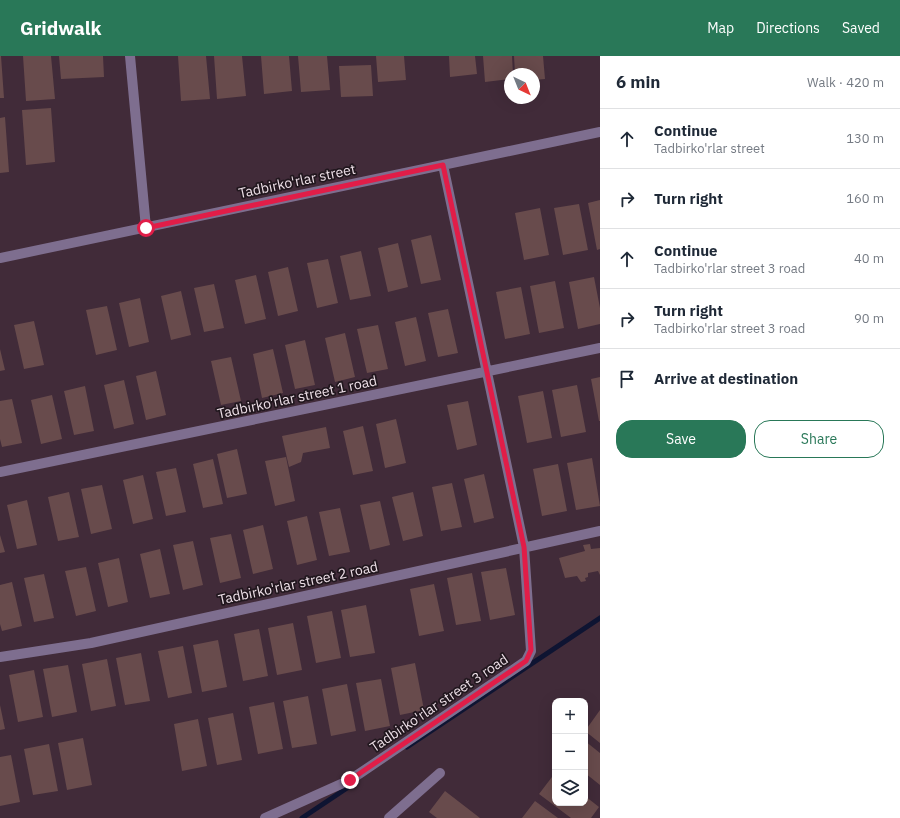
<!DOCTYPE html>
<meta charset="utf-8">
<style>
:root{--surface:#fff;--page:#f2f2f3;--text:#1f2937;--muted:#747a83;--line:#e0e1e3;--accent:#297858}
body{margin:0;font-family:"IBM Plex Sans",sans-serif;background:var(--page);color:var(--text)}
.controls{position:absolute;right:12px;bottom:12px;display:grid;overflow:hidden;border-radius:8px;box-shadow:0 4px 16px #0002}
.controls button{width:36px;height:36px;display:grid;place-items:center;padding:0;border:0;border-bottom:1px solid var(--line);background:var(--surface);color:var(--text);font:20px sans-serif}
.compass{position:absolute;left:504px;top:12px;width:36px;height:36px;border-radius:50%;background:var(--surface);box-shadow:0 4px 16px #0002;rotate:137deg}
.stop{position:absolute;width:12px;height:12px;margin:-9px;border:3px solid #e11d48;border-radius:50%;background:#fff}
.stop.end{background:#e11d48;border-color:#fff;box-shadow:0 1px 4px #0008}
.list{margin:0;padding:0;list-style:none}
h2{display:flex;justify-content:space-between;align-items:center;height:52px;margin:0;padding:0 16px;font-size:17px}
h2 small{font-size:13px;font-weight:400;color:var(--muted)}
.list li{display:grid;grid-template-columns:26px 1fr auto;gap:12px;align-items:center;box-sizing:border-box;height:60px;padding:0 16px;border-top:1px solid var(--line)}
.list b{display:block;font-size:15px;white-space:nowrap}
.list p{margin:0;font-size:13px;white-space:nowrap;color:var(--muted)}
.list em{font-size:13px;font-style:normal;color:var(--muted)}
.actions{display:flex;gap:8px;padding:12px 16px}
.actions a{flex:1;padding:9px 0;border:1px solid var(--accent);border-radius:16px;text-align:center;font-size:14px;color:var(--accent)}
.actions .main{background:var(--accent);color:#fff}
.icon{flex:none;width:22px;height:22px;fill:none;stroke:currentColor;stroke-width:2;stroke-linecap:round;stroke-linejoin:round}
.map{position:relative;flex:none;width:600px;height:762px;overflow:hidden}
header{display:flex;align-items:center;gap:24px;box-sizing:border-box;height:56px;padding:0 20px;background:var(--accent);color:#fff}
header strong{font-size:19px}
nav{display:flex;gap:22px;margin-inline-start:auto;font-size:14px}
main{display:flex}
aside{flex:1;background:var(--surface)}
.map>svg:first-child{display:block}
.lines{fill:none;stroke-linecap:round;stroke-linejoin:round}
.stream{stroke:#0e1432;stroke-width:5}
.building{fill:#684b4c}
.minor{stroke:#7e6e8f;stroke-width:10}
.route{stroke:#e11d48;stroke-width:5}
.labels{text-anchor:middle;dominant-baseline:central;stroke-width:3.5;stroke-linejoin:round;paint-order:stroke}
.street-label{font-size:14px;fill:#eddfe7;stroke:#21171e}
</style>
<header>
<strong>Gridwalk</strong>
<nav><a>Map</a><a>Directions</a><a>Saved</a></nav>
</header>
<main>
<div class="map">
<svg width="600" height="762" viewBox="0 0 600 762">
<rect width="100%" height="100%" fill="#412b39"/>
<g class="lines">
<!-- stream -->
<path class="stream" d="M 407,691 L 600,562
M 302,762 L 356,726"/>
</g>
<!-- building -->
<path class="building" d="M 0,0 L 1,0 L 4,42 L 0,42 Z
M 23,0 L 51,0 L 55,43 L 26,45 Z
M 59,0 L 103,0 L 104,21 L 61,23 Z
M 178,0 L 206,0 L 210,43 L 181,45 Z
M 214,0 L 242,0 L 246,40 L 217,43 Z
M 261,0 L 289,0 L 292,35 L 264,38 Z
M 298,0 L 327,0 L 330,34 L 301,36 Z
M 376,0 L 404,0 L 406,24 L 378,26 Z
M 449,0 L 475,0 L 477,18 L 450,21 Z
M 483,0 L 512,0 L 513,18 L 510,18 L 510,23 L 485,26 Z
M 514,0 L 543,0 L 545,23 L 534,24 L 534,18 L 515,18 Z
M 371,9 L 373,40 L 341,41 L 339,10 Z
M 51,52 L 55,106 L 26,109 L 22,54 Z
M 5,61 L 9,116 L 0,117 L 0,62 Z
M 600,144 L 600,193 L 597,194 L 588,147 Z
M 579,148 L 588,194 L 563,199 L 554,152 Z
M 540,152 L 549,199 L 524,204 L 515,157 Z
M 431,179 L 441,224 L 421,228 L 411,184 Z
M 398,187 L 408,231 L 388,236 L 378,192 Z
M 361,195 L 371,240 L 350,244 L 340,200 Z
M 328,203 L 338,247 L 317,252 L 307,207 Z
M 288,211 L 298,255 L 278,260 L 268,216 Z
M 256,219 L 266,263 L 245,268 L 235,224 Z
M 594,221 L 600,252 L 600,268 L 578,273 L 569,226 Z
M 555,225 L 564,272 L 539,277 L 530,230 Z
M 214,228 L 224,272 L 204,276 L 194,232 Z
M 521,231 L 530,278 L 505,283 L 496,236 Z
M 181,235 L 191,279 L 171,284 L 161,240 Z
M 140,242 L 149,286 L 129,291 L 119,247 Z
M 107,250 L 117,294 L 96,299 L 86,254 Z
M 448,253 L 458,297 L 438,301 L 428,257 Z
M 416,261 L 426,305 L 405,310 L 395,266 Z
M 34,265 L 44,309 L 24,313 L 14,269 Z
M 378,269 L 388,313 L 367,317 L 357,273 Z
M 345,277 L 355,321 L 335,326 L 325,282 Z
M 305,284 L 315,329 L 295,333 L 285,289 Z
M 0,293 L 5,314 L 0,315 Z
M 273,293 L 283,337 L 262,342 L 253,298 Z
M 231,301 L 241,345 L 221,349 L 211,305 Z
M 156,315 L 166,359 L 146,364 L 136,320 Z
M 600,321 L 600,365 L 599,365 L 591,323 Z
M 124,324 L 134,368 L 114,373 L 104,329 Z
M 577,329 L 586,376 L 561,381 L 552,334 Z
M 85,330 L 94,375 L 74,379 L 64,335 Z
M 543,335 L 552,382 L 527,387 L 518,340 Z
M 52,339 L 62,383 L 41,388 L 31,344 Z
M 12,343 L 22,387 L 2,391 L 0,383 L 0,345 Z
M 468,345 L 477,389 L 457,394 L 447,349 Z
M 396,363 L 406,407 L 385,412 L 376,368 Z
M 363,370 L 373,415 L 353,419 L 343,375 Z
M 326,371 L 330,392 L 303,397 L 301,406 L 289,411 L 282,380 Z
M 237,393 L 247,438 L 227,442 L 217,398 Z
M 286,401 L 295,445 L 275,450 L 265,405 Z
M 592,402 L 600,450 L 576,454 L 567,407 Z
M 213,403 L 223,448 L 203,452 L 193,408 Z
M 558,408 L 567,455 L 542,460 L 533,413 Z
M 176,412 L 186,456 L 166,460 L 156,416 Z
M 484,418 L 494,462 L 474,467 L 464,423 Z
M 143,419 L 153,463 L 133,468 L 123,424 Z
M 452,427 L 462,471 L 441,475 L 432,431 Z
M 102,429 L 112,473 L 91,478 L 81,433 Z
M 69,436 L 79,481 L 58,485 L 48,441 Z
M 413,436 L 423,480 L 403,485 L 392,441 Z
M 27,444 L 37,489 L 17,493 L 7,449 Z
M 380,445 L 390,489 L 370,494 L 360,449 Z
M 340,452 L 350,496 L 329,500 L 319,456 Z
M 307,460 L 317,504 L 297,509 L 287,465 Z
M 263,469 L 273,513 L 253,518 L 243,474 Z
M 231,478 L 241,522 L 220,527 L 210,482 Z
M 0,479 L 5,496 L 0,497 Z
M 193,485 L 203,529 L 183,534 L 173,489 Z
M 590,488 L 591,493 L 600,492 L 600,519 L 598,515 L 588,517 L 588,521 L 585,522 L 586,525 L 581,526 L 577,520 L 565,522 L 559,502 L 585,495 L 583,489 Z
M 160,493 L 170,538 L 150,542 L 140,498 Z
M 119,502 L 128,546 L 108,551 L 98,507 Z
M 86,511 L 96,555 L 76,560 L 65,515 Z
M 506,512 L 515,559 L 490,564 L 481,516 Z
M 472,517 L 481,565 L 456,569 L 447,522 Z
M 44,518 L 54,562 L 34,566 L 24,522 Z
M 12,526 L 22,570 L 2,575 L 0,568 L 0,529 Z
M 434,528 L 444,575 L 419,580 L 410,533 Z
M 366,549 L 375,597 L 350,601 L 341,554 Z
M 332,555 L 341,602 L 316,607 L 307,560 Z
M 293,567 L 302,614 L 277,619 L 268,572 Z
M 259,573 L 268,620 L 243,625 L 234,578 Z
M 218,584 L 227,631 L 202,636 L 193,589 Z
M 183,590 L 192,637 L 168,642 L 158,595 Z
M 141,597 L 150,645 L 125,649 L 116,602 Z
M 107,603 L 116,650 L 91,655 L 82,608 Z
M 415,607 L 424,654 L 400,659 L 391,612 Z
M 68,609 L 77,656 L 52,661 L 43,613 Z
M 34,614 L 43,661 L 18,666 L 9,619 Z
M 381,623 L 390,670 L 365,675 L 356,627 Z
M 347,628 L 356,675 L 331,680 L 322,633 Z
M 308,640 L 317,688 L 292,692 L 283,645 Z
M 274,646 L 283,693 L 258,698 L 249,651 Z
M 0,649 L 5,673 L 0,674 Z
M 600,654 L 600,687 L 585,675 Z
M 233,657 L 242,704 L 217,709 L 208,662 Z
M 198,663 L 207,710 L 182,715 L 174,668 Z
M 83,682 L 92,729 L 67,734 L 58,687 Z
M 585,685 L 600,697 L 600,729 L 585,717 Z
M 49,688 L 58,735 L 33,739 L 24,693 Z
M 11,699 L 20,746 L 0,750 L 0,701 Z
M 555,717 L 555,747 L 585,747 L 585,740 L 599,751 L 591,762 L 571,762 L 539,738 Z
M 445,735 L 480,762 L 437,762 L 429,756 Z
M 535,745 L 558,762 L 522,762 Z"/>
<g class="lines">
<!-- minor -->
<path class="minor" d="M 130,0 L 146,172
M 0,202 L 600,76
M 0,416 L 600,292
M 0,601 L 91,587 L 600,475
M 265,762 L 350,724 L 526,605 L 531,595 L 524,491 L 443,109
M 389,762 L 440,717"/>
</g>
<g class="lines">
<!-- route -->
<path class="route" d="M 146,172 L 443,109 L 524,491 L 531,594 L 526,605 L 350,724"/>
</g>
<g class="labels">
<!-- street labels -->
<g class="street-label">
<text transform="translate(297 125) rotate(-12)">Tadbirko'rlar street</text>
<text transform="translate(297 341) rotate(-12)">Tadbirko'rlar street 1 road</text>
<text transform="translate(298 527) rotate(-12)">Tadbirko'rlar street 2 road</text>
<text transform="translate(439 647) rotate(-34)">Tadbirko'rlar street 3 road</text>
</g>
</g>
</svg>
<div class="controls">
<button>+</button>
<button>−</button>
<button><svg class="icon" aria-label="layers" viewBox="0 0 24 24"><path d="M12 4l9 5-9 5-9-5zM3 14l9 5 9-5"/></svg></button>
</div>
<svg class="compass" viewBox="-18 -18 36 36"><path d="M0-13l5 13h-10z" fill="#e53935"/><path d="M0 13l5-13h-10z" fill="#747a83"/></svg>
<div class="stop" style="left:146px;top:172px"></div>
<div class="stop end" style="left:350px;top:724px"></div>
</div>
<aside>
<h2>6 min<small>Walk · 420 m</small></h2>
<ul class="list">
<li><svg class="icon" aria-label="ahead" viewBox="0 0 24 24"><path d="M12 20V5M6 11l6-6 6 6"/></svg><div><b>Continue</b><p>Tadbirko'rlar street</p></div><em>130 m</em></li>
<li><svg class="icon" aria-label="right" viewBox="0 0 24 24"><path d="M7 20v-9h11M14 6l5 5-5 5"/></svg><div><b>Turn right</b></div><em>160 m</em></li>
<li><svg class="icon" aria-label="ahead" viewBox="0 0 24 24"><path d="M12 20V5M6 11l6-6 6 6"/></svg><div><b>Continue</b><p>Tadbirko'rlar street 3 road</p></div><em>40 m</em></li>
<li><svg class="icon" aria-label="right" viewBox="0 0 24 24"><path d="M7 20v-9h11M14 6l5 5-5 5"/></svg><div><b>Turn right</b><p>Tadbirko'rlar street 3 road</p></div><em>90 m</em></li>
<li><svg class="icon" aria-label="arrive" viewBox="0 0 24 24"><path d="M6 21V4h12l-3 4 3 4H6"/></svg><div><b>Arrive at destination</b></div></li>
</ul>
<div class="actions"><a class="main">Save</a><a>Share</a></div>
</aside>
</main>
